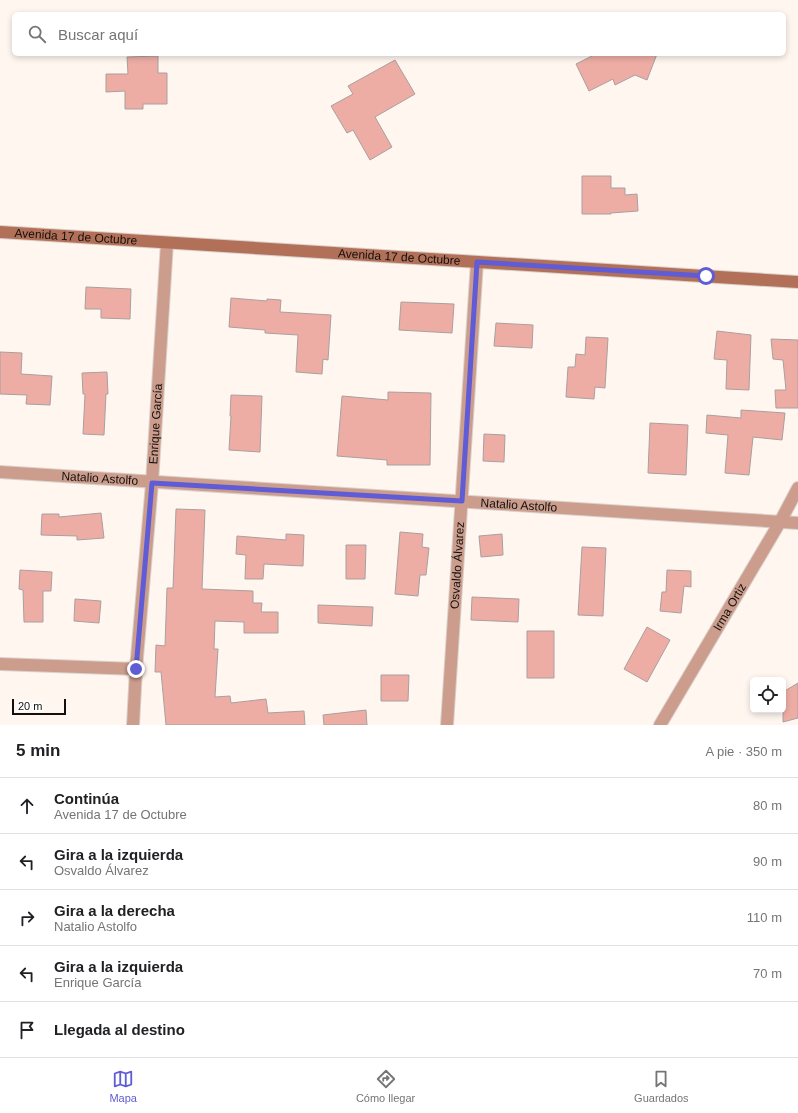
<!DOCTYPE html>
<html lang="es">
<meta charset="utf-8">
<style>
:root{--surface:#fff;--page:#f2f2f2;--text:#202124;--muted:#757577;--line:#e0e0e0;--accent:#5f5cd5}
body{margin:0;font-family:Arial,sans-serif;background:var(--page);color:var(--text)}
.controls{position:absolute;right:12px;bottom:12px;display:grid;overflow:hidden;border-radius:6px;box-shadow:0 2px 6px #0003}
.controls button{width:36px;height:36px;display:grid;place-items:center;padding:0;border:0;border-bottom:1px solid var(--line);background:var(--surface);color:var(--text);font:20px sans-serif}
.scale{position:absolute;left:12px;bottom:10px;width:54px;box-sizing:border-box;padding-left:4px;border:2px solid #12100e;border-top:0;font-size:11px;line-height:14px;white-space:nowrap;color:#12100e;-webkit-text-stroke:3px #fff;paint-order:stroke}
.stop{position:absolute;width:12px;height:12px;margin:-9px;border:3px solid #5f5cd5;border-radius:50%;background:#fff}
.stop.end{background:#5f5cd5;border-color:#fff;box-shadow:0 1px 4px #0008}
.list{margin:0;padding:0;list-style:none}
h2{display:flex;justify-content:space-between;align-items:center;height:52px;margin:0;padding:0 16px;font-size:17px}
h2 small{font-size:13px;font-weight:400;color:var(--muted)}
.list li{display:grid;grid-template-columns:26px 1fr auto;gap:12px;align-items:center;box-sizing:border-box;height:56px;padding:0 16px;border-top:1px solid var(--line)}
.list b{display:block;font-size:15px;white-space:nowrap}
.list p{margin:0;font-size:13px;white-space:nowrap;color:var(--muted)}
.list em{font-size:13px;font-style:normal;color:var(--muted)}
.icon{flex:none;width:22px;height:22px;fill:none;stroke:currentColor;stroke-width:2;stroke-linecap:round;stroke-linejoin:round}
.map{position:relative;flex:none;width:798px;height:725px;overflow:hidden}
.search{position:absolute;background:var(--surface);box-shadow:0 2px 6px #0003;left:12px;right:12px;top:12px;height:44px;display:flex;align-items:center;gap:10px;box-sizing:border-box;padding:0 14px;border-radius:6px;color:var(--muted);font-size:15px}
.sheet{height:332px;background:var(--surface)}
nav{display:flex;justify-content:space-around;align-items:center;box-sizing:border-box;height:56px;border-top:1px solid var(--line);background:var(--surface);font-size:11px;color:var(--muted)}
nav a{display:grid;justify-items:center;gap:2px}
nav .on{color:var(--accent)}
.map>svg:first-child{display:block}
.building{fill:#edada5;stroke:#aa9f9e}
.lines{fill:none;stroke-linecap:round;stroke-linejoin:round}
.minor-casing{stroke:#d9d1cc;stroke-width:14}
.secondary-casing{stroke:#d9d1cc;stroke-width:14}
.minor{stroke:#cc9d8c;stroke-width:12}
.secondary{stroke:#b37058;stroke-width:12}
.route{stroke:#5f5cd5;stroke-width:5}
.labels{text-anchor:middle;dominant-baseline:central;stroke-width:3;stroke-linejoin:round;paint-order:stroke}
.street-label{font-size:12px;fill:#12100e;stroke:#fff}
</style>
<div class="map">
<svg width="798" height="725" viewBox="0 0 798 725">
<rect width="100%" height="100%" fill="#fff6f0"/>
<!-- building -->
<path class="building" d="M 596,54 L 657,54 L 647,80 L 635,75 L 615,85 L 613,79 L 589,91 L 576,64 Z
M 158,56 L 158,73 L 167,73 L 167,104 L 143,104 L 143,109 L 125,109 L 125,91 L 106,92 L 106,74 L 128,74 L 127,57 Z
M 395,60 L 415,94 L 375,117 L 392,147 L 370,160 L 353,130 L 347,133 L 331,106 L 353,94 L 348,86 Z
M 582,176 L 611,176 L 611,188 L 625,188 L 625,195 L 637,194 L 638,211 L 611,213 L 611,214 L 582,214 Z
M 86,287 L 131,289 L 130,319 L 101,318 L 101,309 L 85,309 Z
M 231,298 L 267,301 L 267,299 L 281,300 L 280,312 L 331,315 L 328,360 L 323,359 L 322,374 L 296,372 L 298,335 L 265,333 L 265,330 L 229,327 Z
M 401,302 L 454,304 L 452,333 L 399,330 Z
M 496,323 L 533,325 L 532,348 L 494,346 Z
M 717,331 L 751,335 L 749,390 L 726,389 L 727,360 L 714,359 Z
M 586,337 L 608,338 L 605,388 L 595,387 L 594,399 L 566,397 L 568,367 L 575,367 L 576,354 L 585,355 Z
M 771,339 L 798,340 L 798,408 L 776,408 L 775,390 L 786,390 L 783,360 L 773,359 Z
M 0,352 L 22,353 L 21,374 L 52,376 L 50,405 L 26,404 L 27,395 L 0,394 Z
M 107,372 L 108,394 L 106,394 L 104,435 L 83,434 L 85,394 L 83,394 L 82,373 Z
M 388,392 L 431,393 L 430,465 L 387,465 L 387,460 L 337,456 L 342,396 L 388,400 Z
M 231,395 L 262,396 L 260,452 L 229,450 L 231,416 L 230,416 Z
M 741,410 L 785,413 L 782,440 L 753,437 L 749,475 L 725,473 L 728,435 L 706,433 L 707,415 L 741,418 Z
M 650,423 L 688,425 L 686,475 L 648,473 Z
M 484,434 L 505,435 L 504,462 L 483,461 Z
M 176,509 L 205,510 L 202,589 L 253,591 L 253,603 L 262,603 L 261,612 L 278,612 L 278,633 L 244,633 L 244,622 L 215,621 L 214,649 L 218,649 L 215,697 L 230,696 L 231,703 L 266,699 L 268,713 L 304,711 L 305,725 L 166,725 L 161,672 L 155,672 L 156,645 L 165,646 L 167,588 L 173,588 Z
M 101,513 L 104,538 L 77,540 L 77,536 L 41,535 L 42,514 L 59,514 L 59,517 Z
M 400,532 L 423,534 L 422,547 L 429,548 L 426,575 L 420,575 L 418,596 L 395,594 Z
M 286,534 L 304,535 L 303,566 L 264,564 L 263,579 L 245,579 L 246,555 L 236,554 L 237,536 L 286,540 Z
M 502,534 L 503,555 L 481,557 L 479,536 Z
M 346,545 L 366,545 L 365,579 L 346,579 Z
M 582,547 L 606,548 L 603,616 L 578,615 Z
M 20,570 L 52,572 L 51,591 L 43,591 L 43,622 L 24,622 L 23,590 L 19,589 Z
M 667,570 L 691,571 L 691,587 L 684,586 L 681,613 L 660,611 L 662,592 L 666,592 Z
M 472,597 L 519,599 L 518,622 L 471,620 Z
M 75,599 L 101,601 L 99,623 L 74,621 Z
M 318,605 L 373,607 L 372,626 L 318,623 Z
M 647,627 L 670,640 L 647,682 L 624,669 Z
M 527,631 L 554,631 L 554,678 L 527,678 Z
M 381,675 L 409,675 L 408,701 L 381,701 Z
M 798,683 L 798,718 L 783,722 L 783,692 Z
M 366,710 L 367,725 L 324,725 L 323,715 Z"/>
<g class="lines">
<defs>
<g id="minor">
<path id="s1" d="M 0,472 L 798,523"/>
<path d="M 0,664 L 136,669"/>
<path id="s2" d="M 133,725 L 136,669 L 152,483 L 167,243"/>
<path id="s3" d="M 447,725 L 477,262"/>
<path id="s4" d="M 660,725 L 780,522 L 798,488"/>
</g>
<g id="secondary">
<path id="s5" d="M 0,232 L 798,282"/>
</g>
</defs>
<!-- minor casing -->
<use href="#minor" class="minor-casing"/>
<!-- secondary casing -->
<use href="#secondary" class="secondary-casing"/>
<!-- minor -->
<use href="#minor" class="minor"/>
<!-- secondary -->
<use href="#secondary" class="secondary"/>
</g>
<g class="lines">
<!-- route -->
<path class="route" d="M 136,669 L 152,483 L 462,501 L 477,262 L 706,276"/>
</g>
<g class="labels">
<!-- street labels -->
<g class="street-label">
<text stroke="none"><textPath href="#s5" startOffset="76">Avenida 17 de Octubre</textPath></text>
<text stroke="none"><textPath href="#s5" startOffset="400">Avenida 17 de Octubre</textPath></text>
<text stroke="none"><textPath href="#s2" startOffset="302">Enrique García</textPath></text>
<text stroke="none"><textPath href="#s1" startOffset="100">Natalio Astolfo</textPath></text>
<text stroke="none"><textPath href="#s1" startOffset="520">Natalio Astolfo</textPath></text>
<text stroke="none"><textPath href="#s3" startOffset="160">Osvaldo Álvarez</textPath></text>
<text stroke="none"><textPath href="#s4" startOffset="137">Irma Ortiz</textPath></text>
</g>
</g>
</svg>
<div class="controls">
<button><svg class="icon" aria-label="locate" viewBox="0 0 24 24"><circle cx="12" cy="12" r="6"/><path d="M12 2v4M12 18v4M2 12h4M18 12h4"/></svg></button>
</div>
<div class="scale">20 m</div>
<div class="stop" style="left:706px;top:276px"></div>
<div class="stop end" style="left:136px;top:669px"></div>
<div class="search"><svg class="icon" aria-label="search" viewBox="0 0 24 24"><circle cx="10" cy="10" r="6"/><path d="M15 15l6 6"/></svg>Buscar aquí</div>
</div>
<section class="sheet">
<h2>5 min<small>A pie · 350 m</small></h2>
<ul class="list">
<li><svg class="icon" aria-label="ahead" viewBox="0 0 24 24"><path d="M12 20V5M6 11l6-6 6 6"/></svg><div><b>Continúa</b><p>Avenida 17 de Octubre</p></div><em>80 m</em></li>
<li><svg class="icon" aria-label="left" viewBox="0 0 24 24"><path d="M17 20v-9H6M10 6l-5 5 5 5"/></svg><div><b>Gira a la izquierda</b><p>Osvaldo Álvarez</p></div><em>90 m</em></li>
<li><svg class="icon" aria-label="right" viewBox="0 0 24 24"><path d="M7 20v-9h11M14 6l5 5-5 5"/></svg><div><b>Gira a la derecha</b><p>Natalio Astolfo</p></div><em>110 m</em></li>
<li><svg class="icon" aria-label="left" viewBox="0 0 24 24"><path d="M17 20v-9H6M10 6l-5 5 5 5"/></svg><div><b>Gira a la izquierda</b><p>Enrique García</p></div><em>70 m</em></li>
<li><svg class="icon" aria-label="arrive" viewBox="0 0 24 24"><path d="M6 21V4h12l-3 4 3 4H6"/></svg><div><b>Llegada al destino</b></div></li>
</ul>
</section>
<nav>
<a class="on"><svg class="icon" aria-label="map" viewBox="0 0 24 24"><path d="M3 6l6-2 6 2 6-2v14l-6 2-6-2-6 2zM9 4v14M15 6v14"/></svg>Mapa</a>
<a><svg class="icon" aria-label="directions" viewBox="0 0 24 24"><path d="M12 3l9 9-9 9-9-9zM9 14v-3h6M13 9l2 2-2 2"/></svg>Cómo llegar</a>
<a><svg class="icon" aria-label="saved" viewBox="0 0 24 24"><path d="M7 4h10v16l-5-4-5 4z"/></svg>Guardados</a>
</nav>
